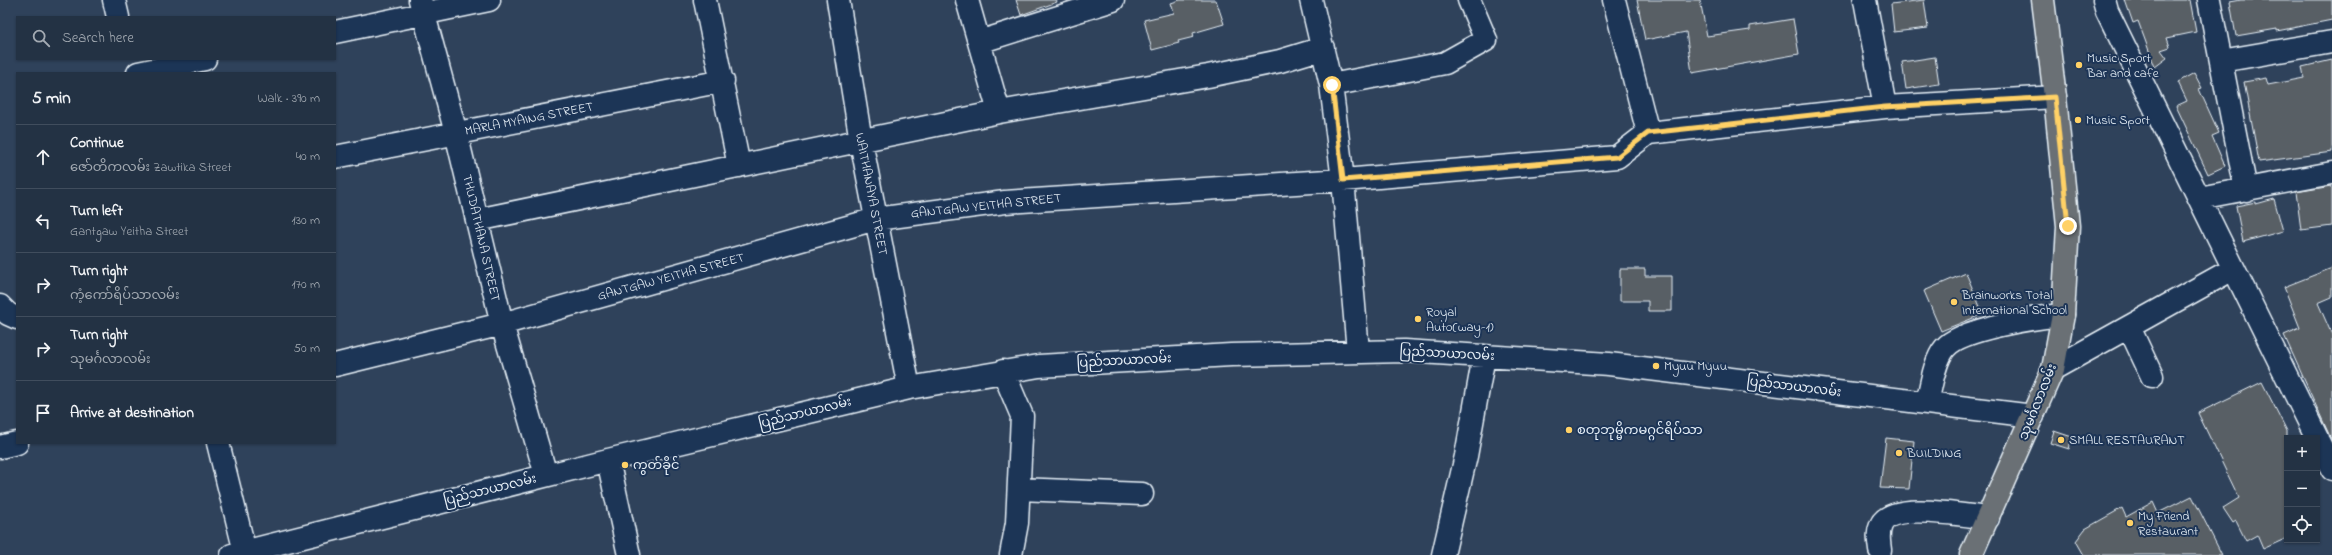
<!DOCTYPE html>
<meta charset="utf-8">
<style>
:root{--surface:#233244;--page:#2b3a4b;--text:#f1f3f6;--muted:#a3aab2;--line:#404d5d}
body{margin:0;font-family:"Indie Flower","Noto Sans Myanmar",sans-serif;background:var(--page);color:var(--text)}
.controls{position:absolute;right:12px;bottom:12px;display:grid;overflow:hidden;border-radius:0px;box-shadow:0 1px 3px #0004}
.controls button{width:36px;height:36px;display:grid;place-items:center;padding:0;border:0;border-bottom:1px solid var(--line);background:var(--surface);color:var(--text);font:20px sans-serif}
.stop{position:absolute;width:12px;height:12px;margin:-9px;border:3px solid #ffd166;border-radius:50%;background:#fff}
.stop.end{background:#ffd166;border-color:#fff;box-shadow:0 1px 4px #0008}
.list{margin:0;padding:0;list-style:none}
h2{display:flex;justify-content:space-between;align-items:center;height:52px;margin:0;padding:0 16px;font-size:17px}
h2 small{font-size:13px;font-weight:400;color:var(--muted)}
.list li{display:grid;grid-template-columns:26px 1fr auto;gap:12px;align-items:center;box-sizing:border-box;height:64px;padding:0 16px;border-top:1px solid var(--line)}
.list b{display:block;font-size:15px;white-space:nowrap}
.list p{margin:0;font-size:13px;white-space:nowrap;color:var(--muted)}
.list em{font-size:13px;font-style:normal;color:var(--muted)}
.icon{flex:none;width:22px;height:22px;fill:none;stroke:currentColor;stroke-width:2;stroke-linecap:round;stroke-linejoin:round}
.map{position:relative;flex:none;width:2332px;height:555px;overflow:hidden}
.search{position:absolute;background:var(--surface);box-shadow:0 1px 3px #0004;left:16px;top:16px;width:320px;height:44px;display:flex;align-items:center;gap:10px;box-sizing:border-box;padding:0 14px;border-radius:0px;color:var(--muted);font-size:15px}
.panel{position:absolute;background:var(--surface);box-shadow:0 1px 3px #0004;left:16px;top:72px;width:320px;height:372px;border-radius:0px}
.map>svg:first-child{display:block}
.building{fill:#595f65;stroke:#e8f1f8}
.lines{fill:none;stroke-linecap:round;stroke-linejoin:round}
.minor-casing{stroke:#e8f1f8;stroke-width:25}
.major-casing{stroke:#e8f1f8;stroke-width:25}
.minor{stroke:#1d3557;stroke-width:22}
.major{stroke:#6a7074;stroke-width:22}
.route{stroke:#ffd166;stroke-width:5}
.poi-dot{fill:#ffd166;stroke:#1d3557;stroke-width:1.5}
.labels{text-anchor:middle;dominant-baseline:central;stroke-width:4;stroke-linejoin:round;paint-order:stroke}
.poi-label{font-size:13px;fill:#e8f1f8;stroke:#1d3557;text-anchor:start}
.street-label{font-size:13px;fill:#e8f1f8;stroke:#1d3557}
</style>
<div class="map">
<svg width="2332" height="555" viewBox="0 0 2332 555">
<rect width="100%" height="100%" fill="#2f425b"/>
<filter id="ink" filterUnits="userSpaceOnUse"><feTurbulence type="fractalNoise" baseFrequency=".025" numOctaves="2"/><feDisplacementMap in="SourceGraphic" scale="8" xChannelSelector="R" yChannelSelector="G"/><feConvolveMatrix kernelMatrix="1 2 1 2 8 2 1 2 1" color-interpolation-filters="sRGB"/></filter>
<g filter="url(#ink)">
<!-- building -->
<path class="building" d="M 1016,0 L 1056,0 L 1057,2 L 1021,15 Z
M 1180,0 L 1216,0 L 1224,24 L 1193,33 L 1194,37 L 1178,41 L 1179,43 L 1152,50 L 1144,20 L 1174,13 L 1171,3 Z
M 1637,0 L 1700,0 L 1707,36 L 1750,30 L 1750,26 L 1793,19 L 1799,54 L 1692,73 L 1686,32 L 1645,40 Z
M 1924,0 L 1928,28 L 1894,32 L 1891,4 Z
M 2125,0 L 2190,0 L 2196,32 L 2167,38 L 2170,47 L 2161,50 L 2167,58 L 2155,67 L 2138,21 L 2133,23 Z
M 2241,0 L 2332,0 L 2332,20 L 2277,31 L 2277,29 L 2236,36 L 2230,2 Z
M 1935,57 L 1939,84 L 1906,89 L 1902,62 Z
M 2332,60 L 2332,152 L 2259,162 L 2244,82 L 2266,78 L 2268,85 L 2304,78 L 2302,67 Z
M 2194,73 L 2202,88 L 2199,89 L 2219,133 L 2212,136 L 2225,166 L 2208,174 L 2176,106 L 2187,101 L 2178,82 Z
M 2332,186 L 2332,226 L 2301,230 L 2296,192 Z
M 2274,199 L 2283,231 L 2243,242 L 2236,206 L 2256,202 L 2256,204 Z
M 2332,268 L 2332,297 L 2318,303 L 2332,335 L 2332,441 L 2284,335 L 2300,328 L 2284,287 Z
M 1620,269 L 1645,269 L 1645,276 L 1672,276 L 1672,311 L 1648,311 L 1648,301 L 1620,301 Z
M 1966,273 L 1983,314 L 1941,331 L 1924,291 Z
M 2262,382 L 2287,431 L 2287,538 L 2263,549 L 2257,535 L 2246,541 L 2236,521 L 2233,523 L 2223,508 L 2239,498 L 2198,413 Z
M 2054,431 L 2072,437 L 2069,449 L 2050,443 Z
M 1886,438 L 1914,441 L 1909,489 L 1880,488 Z
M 2192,496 L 2222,555 L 2084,555 L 2076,541 L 2085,529 L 2122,508 L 2126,517 L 2153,502 L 2158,513 Z"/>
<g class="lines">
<defs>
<path id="minor" d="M 114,0 L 118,17
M 420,0 L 456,133 L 502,324 L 546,475
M 705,0 L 739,166
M 838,0 L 861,141 L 909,388
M 967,0 L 999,112
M 1311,0 L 1331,85 L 1343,180 L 1358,351
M 1614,0 L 1648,133
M 1865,0 L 1885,107
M 2104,0 L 2107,11 L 2317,438
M 2209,0 L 2246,190
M 335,32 L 489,0
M 979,42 L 1113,0
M 2221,61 L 2332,42
M 138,73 L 205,59
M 1331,85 L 1445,63 L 1486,40 L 1469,0
M 1648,133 L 1885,107 L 2055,97
M 335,157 L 723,81
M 2199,198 L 2332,173
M 477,220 L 999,112 L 1208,76 L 1280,61 L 1323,48
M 0,306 L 8,314 L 17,318
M 2129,327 L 2152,376
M 335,365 L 502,324 L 876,219 L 1005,202 L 1343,180 L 1617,157 L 1648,133
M 2053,369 L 2233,269
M 1003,371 L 1022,416 L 1017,523 L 1011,555
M 1927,403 C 1931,387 1934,361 1945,348 C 1960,329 2038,317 2063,315
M 2317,439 L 2332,469
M 218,443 L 245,552
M 0,447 L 17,443
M 608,460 L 629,555
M 1019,489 L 1142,494
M 1880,550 C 1879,541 1877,534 1881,525 C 1891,501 1966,516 1988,518
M 232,555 L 608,460 L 909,388 L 1039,366 L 1231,355 L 1404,351 L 1609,364 L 2033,416
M 1443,555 L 1466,456 L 1484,356"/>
<path id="major" d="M 1971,555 L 2053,369 L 2063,315 L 2068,226 L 2055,97 L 2043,0"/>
</defs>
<!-- minor casing -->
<use href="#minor" class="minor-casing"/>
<!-- major casing -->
<use href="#major" class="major-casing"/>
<!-- minor -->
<use href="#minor" class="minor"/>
<!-- major -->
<use href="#major" class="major"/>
</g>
</g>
<g class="lines" filter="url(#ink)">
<!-- route -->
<path class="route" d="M 1332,85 L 1343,180 L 1617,157 L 1648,133 L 1885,107 L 2055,97 L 2068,226"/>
</g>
<!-- markers -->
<g class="poi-dot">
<circle cx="2079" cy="65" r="4"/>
<circle cx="2078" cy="120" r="4"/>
<circle cx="1954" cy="302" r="4"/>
<circle cx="1418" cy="319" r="4"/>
<circle cx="1656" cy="366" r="4"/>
<circle cx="1569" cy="430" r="4"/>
<circle cx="2061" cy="440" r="4"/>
<circle cx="1899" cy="453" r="4"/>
<circle cx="625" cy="465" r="4"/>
<circle cx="2130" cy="523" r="4"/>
</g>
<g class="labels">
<!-- poi labels -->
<g class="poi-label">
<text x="2087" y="58">Music Sport<tspan x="2087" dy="15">Bar and cafe</tspan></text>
<text x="2086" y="120">Music Sport</text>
<text x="1962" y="295">Brainworks Total<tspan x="1962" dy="15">International School</tspan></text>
<text x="1426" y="312">Royal<tspan x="1426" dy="15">Auto(way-1)</tspan></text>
<text x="1664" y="366">Myuu Myuu</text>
<text x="1577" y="430">စတုဘုမ္မိကမဂ္ဂင်ရိပ်သာ</text>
<text x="2069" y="440">SMALL RESTAURANT</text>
<text x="1907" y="453">BUILDING</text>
<text x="633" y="465">ကွတ်ခိုင်</text>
<text x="2138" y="516">My Friend<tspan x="2138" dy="15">Restaurant</tspan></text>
</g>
<!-- street labels -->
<g class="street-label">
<text transform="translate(529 119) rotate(-11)">MARLA MYAING STREET</text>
<text transform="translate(871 194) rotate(79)">WAITHANAYA STREET</text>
<text transform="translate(986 206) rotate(-6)">GANTGAW YEITHA STREET</text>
<text transform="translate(481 238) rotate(77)">THUDATHANA STREET</text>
<text transform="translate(671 277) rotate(-15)">GANTGAW YEITHA STREET</text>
<text transform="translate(1447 354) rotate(3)">ပြည်သာယာလမ်း</text>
<text transform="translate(1124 361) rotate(-3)">ပြည်သာယာလမ်း</text>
<text transform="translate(1794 387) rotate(7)">ပြည်သာယာလမ်း</text>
<text transform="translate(2038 402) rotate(-68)">သုမင်္ဂလာလမ်း</text>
<text transform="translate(805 413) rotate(-14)">ပြည်သာယာလမ်း</text>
<text transform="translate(490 490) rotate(-14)">ပြည်သာယာလမ်း</text>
</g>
</g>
</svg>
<div class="controls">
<button>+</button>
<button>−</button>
<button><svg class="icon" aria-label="locate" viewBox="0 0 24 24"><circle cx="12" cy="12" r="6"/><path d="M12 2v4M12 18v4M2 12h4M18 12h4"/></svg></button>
</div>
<div class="stop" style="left:1332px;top:85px"></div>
<div class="stop end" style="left:2068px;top:226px"></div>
<div class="search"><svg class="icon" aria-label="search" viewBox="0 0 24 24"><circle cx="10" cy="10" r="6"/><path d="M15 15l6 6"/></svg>Search here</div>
<section class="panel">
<h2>5 min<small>Walk · 390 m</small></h2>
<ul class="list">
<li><svg class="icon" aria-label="ahead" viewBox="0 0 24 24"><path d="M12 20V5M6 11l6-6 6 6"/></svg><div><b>Continue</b><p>ဇော်တိကလမ်း Zawtika Street</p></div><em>40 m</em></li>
<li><svg class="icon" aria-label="left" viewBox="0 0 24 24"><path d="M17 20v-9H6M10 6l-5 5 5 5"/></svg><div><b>Turn left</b><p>Gantgaw Yeitha Street</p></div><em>130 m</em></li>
<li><svg class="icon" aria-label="right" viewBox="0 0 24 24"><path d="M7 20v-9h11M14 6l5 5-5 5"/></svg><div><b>Turn right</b><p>ကံ့ကော်ရိပ်သာလမ်း</p></div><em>170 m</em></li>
<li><svg class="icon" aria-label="right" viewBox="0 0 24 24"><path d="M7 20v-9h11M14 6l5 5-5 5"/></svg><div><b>Turn right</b><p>သုမင်္ဂလာလမ်း</p></div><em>50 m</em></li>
<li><svg class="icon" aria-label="arrive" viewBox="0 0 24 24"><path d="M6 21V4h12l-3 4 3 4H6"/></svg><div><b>Arrive at destination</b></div></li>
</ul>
</section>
</div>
